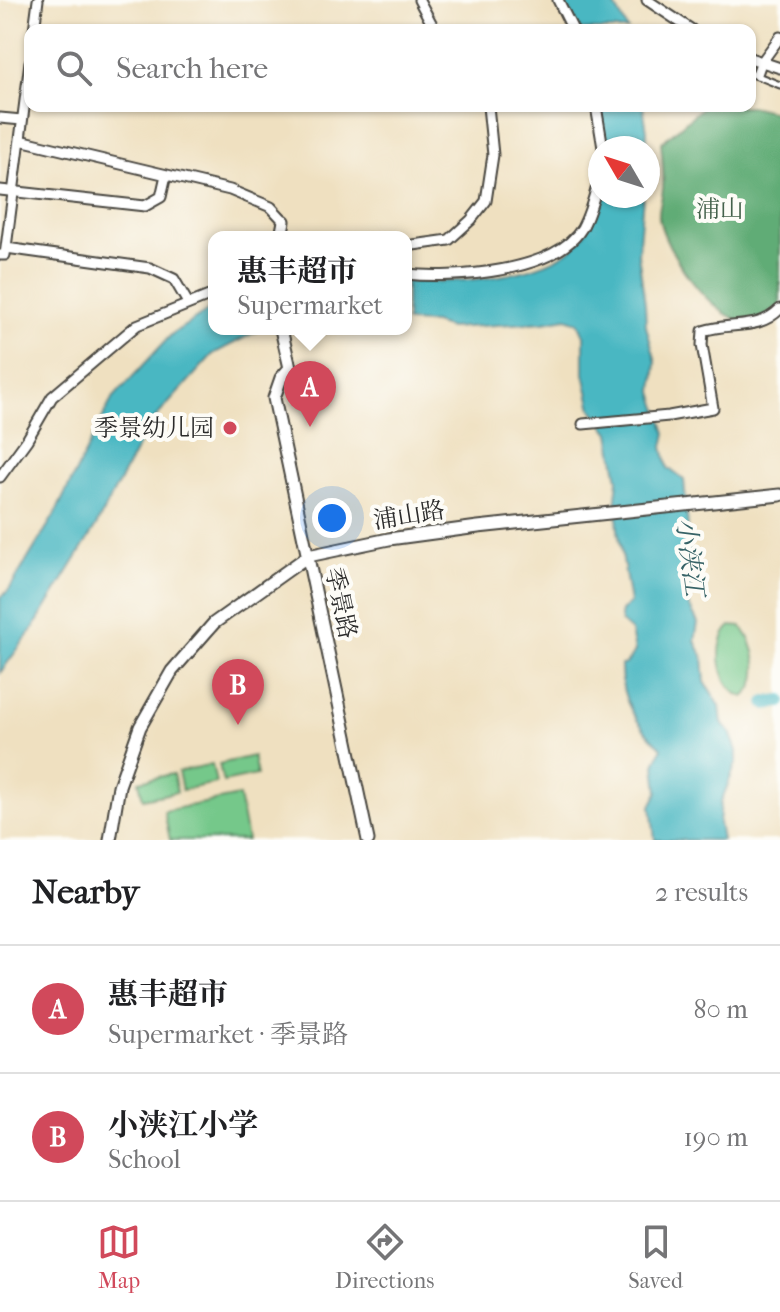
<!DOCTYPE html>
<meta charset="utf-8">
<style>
:root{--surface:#fff;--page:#f2f2f2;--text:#202124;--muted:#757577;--line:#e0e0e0;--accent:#d1495b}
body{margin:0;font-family:"IM FELL French Canon","Noto Serif SC",serif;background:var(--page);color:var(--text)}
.compass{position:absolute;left:588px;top:136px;width:72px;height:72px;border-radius:50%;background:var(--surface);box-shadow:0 2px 6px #0004;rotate:309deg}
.you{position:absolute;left:332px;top:518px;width:28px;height:28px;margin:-20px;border:6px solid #fff;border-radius:50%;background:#1a73e8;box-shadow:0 0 0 12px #1a73e833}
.badge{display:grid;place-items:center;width:52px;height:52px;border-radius:50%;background:var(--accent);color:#fff;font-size:26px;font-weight:700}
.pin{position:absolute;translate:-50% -66px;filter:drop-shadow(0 2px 4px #0008)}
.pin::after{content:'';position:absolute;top:42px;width:28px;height:24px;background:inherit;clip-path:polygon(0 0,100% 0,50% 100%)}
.popup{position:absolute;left:208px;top:231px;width:204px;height:104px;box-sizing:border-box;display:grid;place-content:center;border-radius:16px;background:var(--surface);filter:drop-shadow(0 2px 6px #0005);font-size:26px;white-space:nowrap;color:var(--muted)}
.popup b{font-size:30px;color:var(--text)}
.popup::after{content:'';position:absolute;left:50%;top:100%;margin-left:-16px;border:16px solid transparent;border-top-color:var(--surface)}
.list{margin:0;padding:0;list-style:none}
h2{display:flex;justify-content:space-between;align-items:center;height:104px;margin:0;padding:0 32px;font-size:34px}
h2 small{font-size:26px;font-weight:400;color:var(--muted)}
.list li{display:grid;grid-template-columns:52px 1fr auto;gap:24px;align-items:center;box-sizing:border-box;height:128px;padding:0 32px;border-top:2px solid var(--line)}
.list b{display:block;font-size:30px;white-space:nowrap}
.list p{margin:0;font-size:26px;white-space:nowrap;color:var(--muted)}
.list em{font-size:26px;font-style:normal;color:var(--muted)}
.icon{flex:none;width:44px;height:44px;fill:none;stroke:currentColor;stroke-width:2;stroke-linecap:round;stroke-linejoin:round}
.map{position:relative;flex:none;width:780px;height:840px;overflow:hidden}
.search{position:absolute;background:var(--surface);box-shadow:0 2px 6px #0004;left:24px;right:24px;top:24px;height:88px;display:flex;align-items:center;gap:20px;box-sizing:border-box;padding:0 28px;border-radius:16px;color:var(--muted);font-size:30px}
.sheet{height:360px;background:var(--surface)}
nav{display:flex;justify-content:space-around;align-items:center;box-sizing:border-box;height:112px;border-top:2px solid var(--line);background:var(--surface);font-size:22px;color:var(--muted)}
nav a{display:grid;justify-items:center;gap:4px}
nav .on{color:var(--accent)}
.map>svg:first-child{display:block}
.green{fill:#75c88a;stroke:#507a5a;stroke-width:2}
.forest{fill:#60ac76;stroke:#466c50;stroke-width:2}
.water{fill:#49b7c2;stroke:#3a7176;stroke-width:2}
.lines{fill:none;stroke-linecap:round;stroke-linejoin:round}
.river{stroke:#49b7c2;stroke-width:14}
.service-casing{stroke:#484641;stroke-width:9}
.minor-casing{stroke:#484641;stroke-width:13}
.tertiary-casing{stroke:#484641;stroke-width:15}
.service{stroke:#fff;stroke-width:5}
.minor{stroke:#fff;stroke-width:9}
.tertiary{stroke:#fff;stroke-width:11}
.poi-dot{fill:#d1495b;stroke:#fdfcf7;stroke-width:3}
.labels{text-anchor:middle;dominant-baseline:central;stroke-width:8;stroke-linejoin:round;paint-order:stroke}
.park-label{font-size:24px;fill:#45624c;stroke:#fdfcf7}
.poi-label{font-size:24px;fill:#2b2b2b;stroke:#fdfcf7;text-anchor:end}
.street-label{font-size:24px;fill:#2b2b2b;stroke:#fdfcf7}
.water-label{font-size:26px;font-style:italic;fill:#376367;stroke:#fdfcf7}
</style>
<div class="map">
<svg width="780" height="840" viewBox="0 0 780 840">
<rect width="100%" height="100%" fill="#fdfcf7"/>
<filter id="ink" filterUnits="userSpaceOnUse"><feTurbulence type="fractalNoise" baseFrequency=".0125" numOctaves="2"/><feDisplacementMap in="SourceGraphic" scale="16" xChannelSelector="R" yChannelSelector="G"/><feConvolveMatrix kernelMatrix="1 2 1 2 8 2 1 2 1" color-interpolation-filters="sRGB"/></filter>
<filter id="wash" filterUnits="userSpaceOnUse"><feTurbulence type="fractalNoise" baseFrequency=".006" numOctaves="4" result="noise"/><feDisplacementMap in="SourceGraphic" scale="32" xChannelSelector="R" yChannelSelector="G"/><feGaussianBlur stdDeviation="1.8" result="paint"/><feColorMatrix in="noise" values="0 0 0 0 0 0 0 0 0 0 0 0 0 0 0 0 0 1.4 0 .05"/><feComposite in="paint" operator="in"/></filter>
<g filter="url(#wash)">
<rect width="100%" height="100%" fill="#efe0c0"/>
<!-- green -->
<path class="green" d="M 731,626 L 741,627 C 757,644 764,682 744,697 C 720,690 711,643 731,626 Z
M 253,756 L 257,775 L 223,782 L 219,764 Z
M 212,764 L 216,783 L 182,790 L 178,772 Z
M 173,774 L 177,792 L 143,799 L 139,781 Z
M 239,796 L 247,840 L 170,840 L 164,811 Z"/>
<!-- forest -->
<path class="forest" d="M 704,106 L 750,106 L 780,113 L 780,306 C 771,314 759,321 747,321 C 713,322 663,248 659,217 C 658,208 663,196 663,186 C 664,172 662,157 661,143 Z"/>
<!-- water -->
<path class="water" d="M 561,0 L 612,0 L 628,30 L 576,30 Z
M 599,106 L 643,106 L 647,131 L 646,148 L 606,148 Z
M 600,191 L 600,196 L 643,196 L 638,254 L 645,304 L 646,326 L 656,362 L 653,392 L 666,433 L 663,447 L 668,468 L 684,480 L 692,575 L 690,585 L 693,593 L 687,602 L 698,623 L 695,641 L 703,657 L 705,682 L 720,706 L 722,723 L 730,732 L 737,751 L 737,761 L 721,802 L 719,823 L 722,840 L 655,840 L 651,806 L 658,792 L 655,765 L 662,748 C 637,725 620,701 621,665 L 626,664 L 635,651 L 631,631 L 621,622 L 620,616 L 621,611 L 630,603 L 618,530 L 616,497 L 618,480 L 610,433 L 592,409 L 584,374 L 584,335 L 578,322 L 567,318 L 544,322 L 450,328 L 434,323 L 406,322 L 406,281 C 452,284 561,279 586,232 C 593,220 596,204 600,191 Z
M 214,307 L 214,329 L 261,329 L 213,354 L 149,425 L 96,526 L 34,627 L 0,673 L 0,598 L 9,590 L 55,514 L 112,399 L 172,334 Z"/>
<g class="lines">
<!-- river -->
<path class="river" d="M 766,703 L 780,701"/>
</g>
</g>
<g filter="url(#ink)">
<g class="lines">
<defs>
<path id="service" d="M 750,73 L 780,85"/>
<path id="minor" d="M 419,0 L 435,30
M 558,0 L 573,30
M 647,0 L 692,30
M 34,30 L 38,0
M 750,58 L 780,68
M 757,74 L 761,63 L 780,37
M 596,106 L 603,148
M 0,118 L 22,120
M 20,140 L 230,190 L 271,207 L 284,221
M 0,190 L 145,206 L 161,197 L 166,175
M 406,246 L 449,240 L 471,220 L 486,201 L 493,155 L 488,106
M 6,248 L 150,268 L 174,279 L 188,303
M 0,255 L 5,255 L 30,62
M 406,274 C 452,279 555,273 582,228 C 591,212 595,193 600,175
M 583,424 L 669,416 L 713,408 L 702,345 L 703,331 C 732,321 757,332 780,309
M 0,477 L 27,440 L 52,397 L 137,325 L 214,294"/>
<path id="tertiary" d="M 281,237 L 284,221
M 281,329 L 290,368 L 281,378 L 274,398 L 368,840
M 110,840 L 119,786 L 140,727 L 172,671 L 214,623 L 308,556 L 389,539 L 478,527 L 780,495"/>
</defs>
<!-- service casing -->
<use href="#service" class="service-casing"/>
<!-- minor casing -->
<use href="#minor" class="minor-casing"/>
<!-- tertiary casing -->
<use href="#tertiary" class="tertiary-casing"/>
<!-- service -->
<use href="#service" class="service"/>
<!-- minor -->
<use href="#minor" class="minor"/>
<!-- tertiary -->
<use href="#tertiary" class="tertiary"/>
</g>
</g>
<!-- markers -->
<circle class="poi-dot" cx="230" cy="428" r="8"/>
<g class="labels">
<!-- park labels -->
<g class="park-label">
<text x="720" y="209">浦山</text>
</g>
<!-- poi labels -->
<g class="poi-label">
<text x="214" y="428">季景幼儿园</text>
</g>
<!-- street labels -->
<g class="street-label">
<text transform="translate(409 515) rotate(-9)">浦山路</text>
<text transform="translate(341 603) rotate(78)">季景路</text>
</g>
<!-- water labels -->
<g class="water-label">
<text transform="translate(690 557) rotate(83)">小浃江</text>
</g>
</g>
</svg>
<svg class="compass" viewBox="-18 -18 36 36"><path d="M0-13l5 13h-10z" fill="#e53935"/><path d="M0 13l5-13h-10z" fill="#757577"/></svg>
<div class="you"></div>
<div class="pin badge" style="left:310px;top:427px">A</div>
<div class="popup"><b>惠丰超市</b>Supermarket</div>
<div class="pin badge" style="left:238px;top:725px">B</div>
<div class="search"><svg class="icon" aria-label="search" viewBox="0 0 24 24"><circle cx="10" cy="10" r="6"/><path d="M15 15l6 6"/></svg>Search here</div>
</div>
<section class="sheet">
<h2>Nearby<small>2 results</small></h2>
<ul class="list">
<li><span class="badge">A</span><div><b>惠丰超市</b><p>Supermarket · 季景路</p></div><em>80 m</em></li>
<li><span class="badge">B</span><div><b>小浃江小学</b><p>School</p></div><em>190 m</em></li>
</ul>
</section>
<nav>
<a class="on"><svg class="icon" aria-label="map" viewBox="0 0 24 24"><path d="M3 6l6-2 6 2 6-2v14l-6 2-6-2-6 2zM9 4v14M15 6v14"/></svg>Map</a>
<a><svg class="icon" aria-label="directions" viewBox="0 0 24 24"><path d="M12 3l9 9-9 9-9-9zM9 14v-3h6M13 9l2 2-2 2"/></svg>Directions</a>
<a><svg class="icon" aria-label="saved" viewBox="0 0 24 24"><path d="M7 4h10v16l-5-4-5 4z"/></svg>Saved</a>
</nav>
